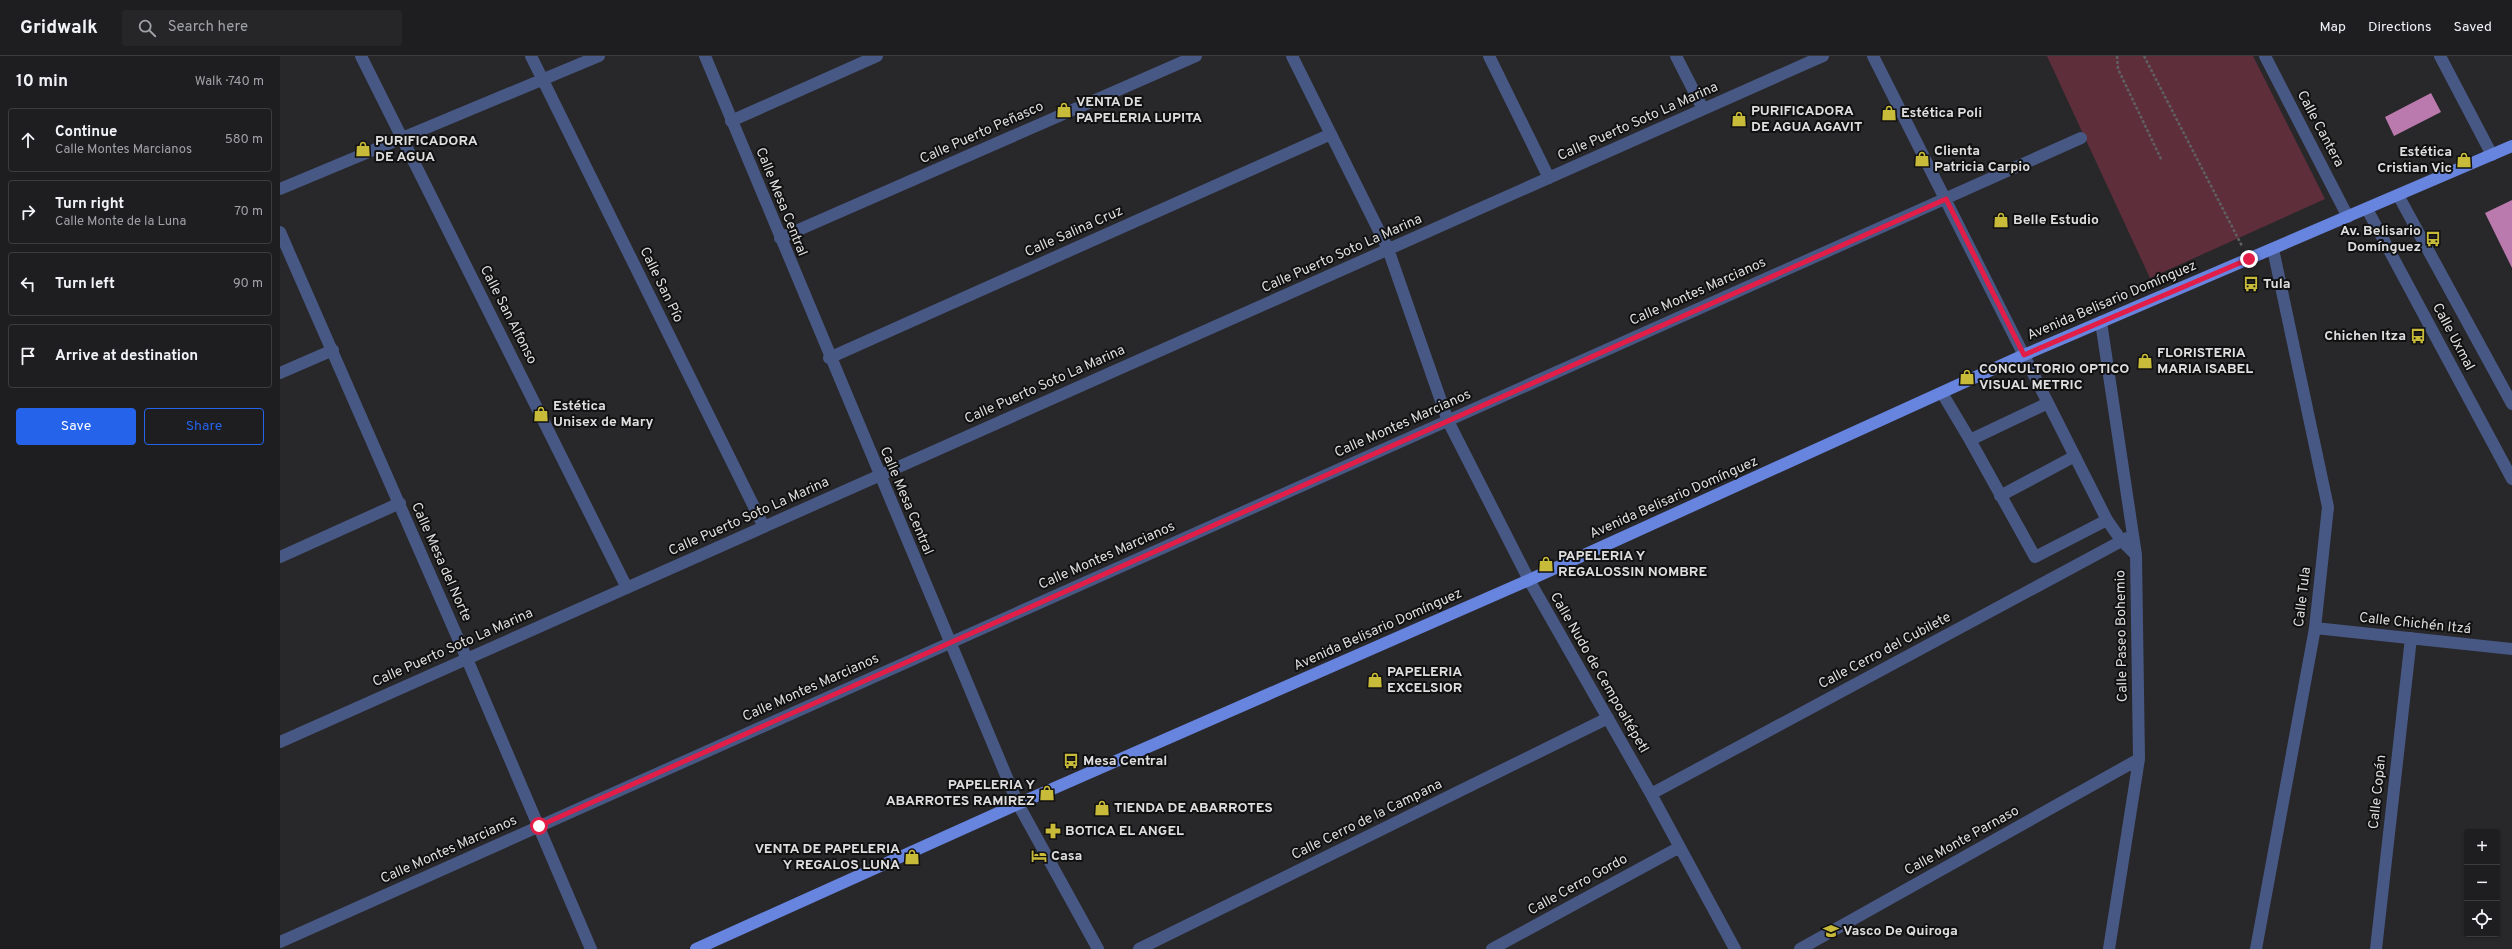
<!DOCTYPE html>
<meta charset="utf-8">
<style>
:root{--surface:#1e1d20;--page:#262629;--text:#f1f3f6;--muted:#a1a2a5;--line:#3c3b3e;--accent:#2563eb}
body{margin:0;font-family:Overpass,sans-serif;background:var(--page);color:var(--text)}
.controls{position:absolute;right:12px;bottom:12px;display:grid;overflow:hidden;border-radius:4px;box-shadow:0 1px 3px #0004}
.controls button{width:36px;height:36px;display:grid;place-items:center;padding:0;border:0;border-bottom:1px solid var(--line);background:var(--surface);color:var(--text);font:20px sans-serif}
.stop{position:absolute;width:12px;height:12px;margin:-9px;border:3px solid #e11d48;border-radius:50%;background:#fff}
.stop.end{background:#e11d48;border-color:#fff;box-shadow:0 1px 4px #0008}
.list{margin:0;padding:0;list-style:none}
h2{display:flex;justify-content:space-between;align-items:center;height:52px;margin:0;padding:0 16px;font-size:17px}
h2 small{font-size:13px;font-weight:400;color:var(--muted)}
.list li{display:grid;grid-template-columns:26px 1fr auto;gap:12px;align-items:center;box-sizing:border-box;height:64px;margin:0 8px 8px;padding:0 8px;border:1px solid var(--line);border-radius:4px}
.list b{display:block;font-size:15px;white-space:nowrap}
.list p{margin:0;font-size:13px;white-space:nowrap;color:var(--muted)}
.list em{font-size:13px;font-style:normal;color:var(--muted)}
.actions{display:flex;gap:8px;padding:12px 16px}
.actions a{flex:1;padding:9px 0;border:1px solid var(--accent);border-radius:4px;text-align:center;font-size:14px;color:var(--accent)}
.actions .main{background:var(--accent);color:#fff}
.icon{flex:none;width:22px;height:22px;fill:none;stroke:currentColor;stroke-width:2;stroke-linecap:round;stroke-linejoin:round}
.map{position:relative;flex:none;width:2232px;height:893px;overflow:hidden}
header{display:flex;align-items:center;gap:24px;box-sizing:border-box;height:56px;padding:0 20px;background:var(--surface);border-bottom:1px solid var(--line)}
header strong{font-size:19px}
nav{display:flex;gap:22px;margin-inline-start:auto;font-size:14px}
.search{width:280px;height:36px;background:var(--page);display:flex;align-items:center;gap:10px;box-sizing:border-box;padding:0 14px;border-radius:4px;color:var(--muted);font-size:15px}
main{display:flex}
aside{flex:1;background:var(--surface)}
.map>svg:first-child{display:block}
.green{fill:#5e2f3b}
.building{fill:#ba7aae}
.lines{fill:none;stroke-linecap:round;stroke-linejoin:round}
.path{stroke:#606062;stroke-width:2.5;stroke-dasharray:3 2;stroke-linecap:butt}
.minor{stroke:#485884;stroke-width:12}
.major{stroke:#6784df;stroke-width:12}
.route{stroke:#e11d48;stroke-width:5}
.labels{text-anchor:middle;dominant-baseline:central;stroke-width:4;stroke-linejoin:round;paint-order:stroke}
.poi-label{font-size:14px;font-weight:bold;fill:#dededf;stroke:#111112;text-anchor:start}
.street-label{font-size:14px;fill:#dededf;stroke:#111112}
</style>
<header>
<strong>Gridwalk</strong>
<div class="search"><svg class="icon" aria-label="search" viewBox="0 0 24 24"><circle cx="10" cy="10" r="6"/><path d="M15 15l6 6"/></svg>Search here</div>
<nav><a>Map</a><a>Directions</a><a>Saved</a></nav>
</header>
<main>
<aside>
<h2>10 min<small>Walk · 740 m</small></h2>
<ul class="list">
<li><svg class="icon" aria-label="ahead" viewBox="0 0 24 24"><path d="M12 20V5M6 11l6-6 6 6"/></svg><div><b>Continue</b><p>Calle Montes Marcianos</p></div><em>580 m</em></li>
<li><svg class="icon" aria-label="right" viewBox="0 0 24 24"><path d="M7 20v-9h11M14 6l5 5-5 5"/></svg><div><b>Turn right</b><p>Calle Monte de la Luna</p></div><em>70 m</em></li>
<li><svg class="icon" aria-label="left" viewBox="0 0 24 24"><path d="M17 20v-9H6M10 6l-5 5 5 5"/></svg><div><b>Turn left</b></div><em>90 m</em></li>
<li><svg class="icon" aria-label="arrive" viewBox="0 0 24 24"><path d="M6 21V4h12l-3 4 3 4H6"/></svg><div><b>Arrive at destination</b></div></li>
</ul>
<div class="actions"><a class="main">Save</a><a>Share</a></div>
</aside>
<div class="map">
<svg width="2232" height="893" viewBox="0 0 2232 893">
<rect width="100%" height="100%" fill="#28272a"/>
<!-- green -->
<path class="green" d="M 1767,0 L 1973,0 L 2045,143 L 1870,222 Z"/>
<!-- building -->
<path class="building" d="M 2151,37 L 2161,56 L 2114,80 L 2105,61 Z
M 2232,144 L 2232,212 L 2205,157 Z"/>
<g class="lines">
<!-- path -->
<path class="path" d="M 1837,0 L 1838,13 L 1882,105
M 1864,0 L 1962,190"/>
<!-- minor -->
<path class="minor" d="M 81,0 L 347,532
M 251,0 L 484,471
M 425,0 L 738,748 L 818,893
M 1012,0 L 1108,193 L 1168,365 L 1249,524 L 1371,738 L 1455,893
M 1209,0 L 1269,122
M 1396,0 L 1423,53
M 1593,0 L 1827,464 L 1841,484 L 1856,499
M 1985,0 L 2068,161
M 2160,0 L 2212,99
M 451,65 L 597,0
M 0,133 L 319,0
M 2118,139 L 2232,348
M 2087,153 L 2232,423
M 0,176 L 187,603 L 311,893
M 500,182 L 916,0
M 1821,266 L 1856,499 L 1859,703 L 1829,893
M 549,302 L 1051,78
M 0,317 L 53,294
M 1662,337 L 1690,384
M 1768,347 L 1690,384 L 1755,501 L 1827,464
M 1720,440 L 1795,400
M 0,501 L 120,447
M 2035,572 L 2232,593
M 0,686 L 1543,0
M 1371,738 L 1847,482
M 0,886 L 1801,82
M 859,893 L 1328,662
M 1212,893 L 1398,792
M 1520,893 L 1859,703
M 1976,893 L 2035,572 L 2048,451 L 1993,193
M 2096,893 L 2131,582"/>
<!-- major -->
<path class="major" d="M 416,893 L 738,748 L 1249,524 L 1744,299 L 2232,90"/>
</g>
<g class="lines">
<!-- route -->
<path class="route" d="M 259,770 L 1666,143 L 1744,299 L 1969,203"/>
</g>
<!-- icons -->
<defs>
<symbol id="shop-bare" viewBox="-9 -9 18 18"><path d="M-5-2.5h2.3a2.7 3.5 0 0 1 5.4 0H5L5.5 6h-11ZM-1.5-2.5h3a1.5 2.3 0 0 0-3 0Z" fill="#c9bb3a" stroke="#111112" stroke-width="2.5" paint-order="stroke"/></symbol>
<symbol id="bus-bare" viewBox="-9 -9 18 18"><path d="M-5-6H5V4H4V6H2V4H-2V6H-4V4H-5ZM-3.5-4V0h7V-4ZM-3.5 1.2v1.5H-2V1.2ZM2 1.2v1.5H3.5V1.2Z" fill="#c9bb3a" stroke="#111112" stroke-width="2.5" paint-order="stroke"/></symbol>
<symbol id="pharmacy-bare" viewBox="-9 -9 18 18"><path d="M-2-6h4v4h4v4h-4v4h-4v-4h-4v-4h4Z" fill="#c9bb3a" stroke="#111112" stroke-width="2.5" paint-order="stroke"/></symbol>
<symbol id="hotel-bare" viewBox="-9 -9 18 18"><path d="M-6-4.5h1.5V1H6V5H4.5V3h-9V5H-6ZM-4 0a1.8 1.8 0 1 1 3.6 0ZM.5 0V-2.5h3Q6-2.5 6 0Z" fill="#c9bb3a" stroke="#111112" stroke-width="2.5" paint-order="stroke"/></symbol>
<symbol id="school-bare" viewBox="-9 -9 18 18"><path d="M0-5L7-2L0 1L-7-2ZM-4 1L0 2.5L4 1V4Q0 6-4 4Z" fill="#c9bb3a" stroke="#111112" stroke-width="2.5" paint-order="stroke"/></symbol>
</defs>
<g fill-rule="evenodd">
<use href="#shop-bare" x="773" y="43" width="22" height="22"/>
<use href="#shop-bare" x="1598" y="46" width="22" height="22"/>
<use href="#shop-bare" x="1448" y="52" width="22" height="22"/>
<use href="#shop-bare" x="72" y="82" width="22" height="22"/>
<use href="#shop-bare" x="1631" y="92" width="22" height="22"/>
<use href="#shop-bare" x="2173" y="93" width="22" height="22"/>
<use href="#shop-bare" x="1710" y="153" width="22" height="22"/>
<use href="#bus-bare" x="2142" y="172" width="22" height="22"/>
<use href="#bus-bare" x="1960" y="217" width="22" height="22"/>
<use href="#bus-bare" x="2127" y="269" width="22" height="22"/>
<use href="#shop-bare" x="1854" y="294" width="22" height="22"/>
<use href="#shop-bare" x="1676" y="310" width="22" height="22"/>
<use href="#shop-bare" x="250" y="347" width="22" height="22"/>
<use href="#shop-bare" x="1255" y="497" width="22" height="22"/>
<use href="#shop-bare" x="1084" y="613" width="22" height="22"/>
<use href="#bus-bare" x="780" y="694" width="22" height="22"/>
<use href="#shop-bare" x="756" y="726" width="22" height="22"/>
<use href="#shop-bare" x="811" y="741" width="22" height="22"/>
<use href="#pharmacy-bare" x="762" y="764" width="22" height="22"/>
<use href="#hotel-bare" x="748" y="789" width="22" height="22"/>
<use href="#shop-bare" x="621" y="790" width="22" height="22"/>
<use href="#school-bare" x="1540" y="864" width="22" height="22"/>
</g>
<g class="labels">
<!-- poi labels -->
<g class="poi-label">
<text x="796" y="46">VENTA DE<tspan x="796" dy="16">PAPELERIA LUPITA</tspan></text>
<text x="1471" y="55">PURIFICADORA<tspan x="1471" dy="16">DE AGUA AGAVIT</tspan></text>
<text x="1621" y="57">Estética Poli</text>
<text x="95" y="85">PURIFICADORA<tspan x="95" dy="16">DE AGUA</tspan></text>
<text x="1654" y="95">Clienta<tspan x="1654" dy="16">Patricia Carpio</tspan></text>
<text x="2172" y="96" text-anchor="end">Estética<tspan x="2172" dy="16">Cristian Vic</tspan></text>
<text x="1733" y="164">Belle Estudio</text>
<text x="2141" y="175" text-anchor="end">Av. Belisario<tspan x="2141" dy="16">Domínguez</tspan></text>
<text x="1983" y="228">Tula</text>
<text x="2126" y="280" text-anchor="end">Chichen Itza</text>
<text x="1877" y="297">FLORISTERIA<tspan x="1877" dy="16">MARIA ISABEL</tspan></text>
<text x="1699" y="313">CONCULTORIO OPTICO<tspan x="1699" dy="16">VISUAL METRIC</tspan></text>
<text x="273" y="350">Estética<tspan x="273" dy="16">Unisex de Mary</tspan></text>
<text x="1278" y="500">PAPELERIA Y<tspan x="1278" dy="16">REGALOSSIN NOMBRE</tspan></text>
<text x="1107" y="616">PAPELERIA<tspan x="1107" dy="16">EXCELSIOR</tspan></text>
<text x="803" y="705">Mesa Central</text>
<text x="755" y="729" text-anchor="end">PAPELERIA Y<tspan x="755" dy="16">ABARROTES RAMIREZ</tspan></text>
<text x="834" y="752">TIENDA DE ABARROTES</text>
<text x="785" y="775">BOTICA EL ANGEL</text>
<text x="620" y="793" text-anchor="end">VENTA DE PAPELERIA<tspan x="620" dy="16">Y REGALOS LUNA</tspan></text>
<text x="771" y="800">Casa</text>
<text x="1563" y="875">Vasco De Quiroga</text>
</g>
<!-- street labels -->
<g class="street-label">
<text transform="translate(1358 66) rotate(-24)">Calle Puerto Soto La Marina</text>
<text transform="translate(2040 73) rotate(62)">Calle Cantera</text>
<text transform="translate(702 77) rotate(-24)">Calle Puerto Peñasco</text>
<text transform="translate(501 146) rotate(68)">Calle Mesa Central</text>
<text transform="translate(794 176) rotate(-24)">Calle Salina Cruz</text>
<text transform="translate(1062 198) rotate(-24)">Calle Puerto Soto La Marina</text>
<text transform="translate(381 229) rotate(64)">Calle San Pío</text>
<text transform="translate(1418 236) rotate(-24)">Calle Montes Marcianos</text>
<text transform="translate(1832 245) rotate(-23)">Avenida Belisario Domínguez</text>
<text transform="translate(228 259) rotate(63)">Calle San Alfonso</text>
<text transform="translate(2173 281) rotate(62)">Calle Uxmal</text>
<text transform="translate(765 329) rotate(-24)">Calle Puerto Soto La Marina</text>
<text transform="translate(1123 368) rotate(-24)">Calle Montes Marcianos</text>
<text transform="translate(1394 442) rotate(-24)">Avenida Belisario Domínguez</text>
<text transform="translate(626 445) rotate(67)">Calle Mesa Central</text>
<text transform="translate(469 461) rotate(-24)">Calle Puerto Soto La Marina</text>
<text transform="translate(827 500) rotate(-24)">Calle Montes Marcianos</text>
<text transform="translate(161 506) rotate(66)">Calle Mesa del Norte</text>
<text transform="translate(2023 541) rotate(-83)">Calle Tula</text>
<text transform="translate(2135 568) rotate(6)">Calle Chichén Itzá</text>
<text transform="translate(1098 574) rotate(-24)">Avenida Belisario Domínguez</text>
<text transform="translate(1842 580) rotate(-91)">Calle Paseo Bohemio</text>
<text transform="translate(173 592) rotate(-24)">Calle Puerto Soto La Marina</text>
<text transform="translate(1605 595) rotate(-28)">Calle Cerro del Cubilete</text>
<text transform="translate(1319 617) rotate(60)">Calle Nudo de Cempoaltépetl</text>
<text transform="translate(531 632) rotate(-24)">Calle Montes Marcianos</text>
<text transform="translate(2098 736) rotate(-84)">Calle Copán</text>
<text transform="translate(1087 764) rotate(-26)">Calle Cerro de la Campana</text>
<text transform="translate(1682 785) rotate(-29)">Calle Monte Parnaso</text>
<text transform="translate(169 794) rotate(-24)">Calle Montes Marcianos</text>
<text transform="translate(1298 829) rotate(-29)">Calle Cerro Gordo</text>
</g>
</g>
</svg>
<div class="controls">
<button>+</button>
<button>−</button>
<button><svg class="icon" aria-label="locate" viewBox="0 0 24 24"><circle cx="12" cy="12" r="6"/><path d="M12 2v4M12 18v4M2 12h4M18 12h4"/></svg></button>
</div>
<div class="stop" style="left:259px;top:770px"></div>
<div class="stop end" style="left:1969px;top:203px"></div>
</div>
</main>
